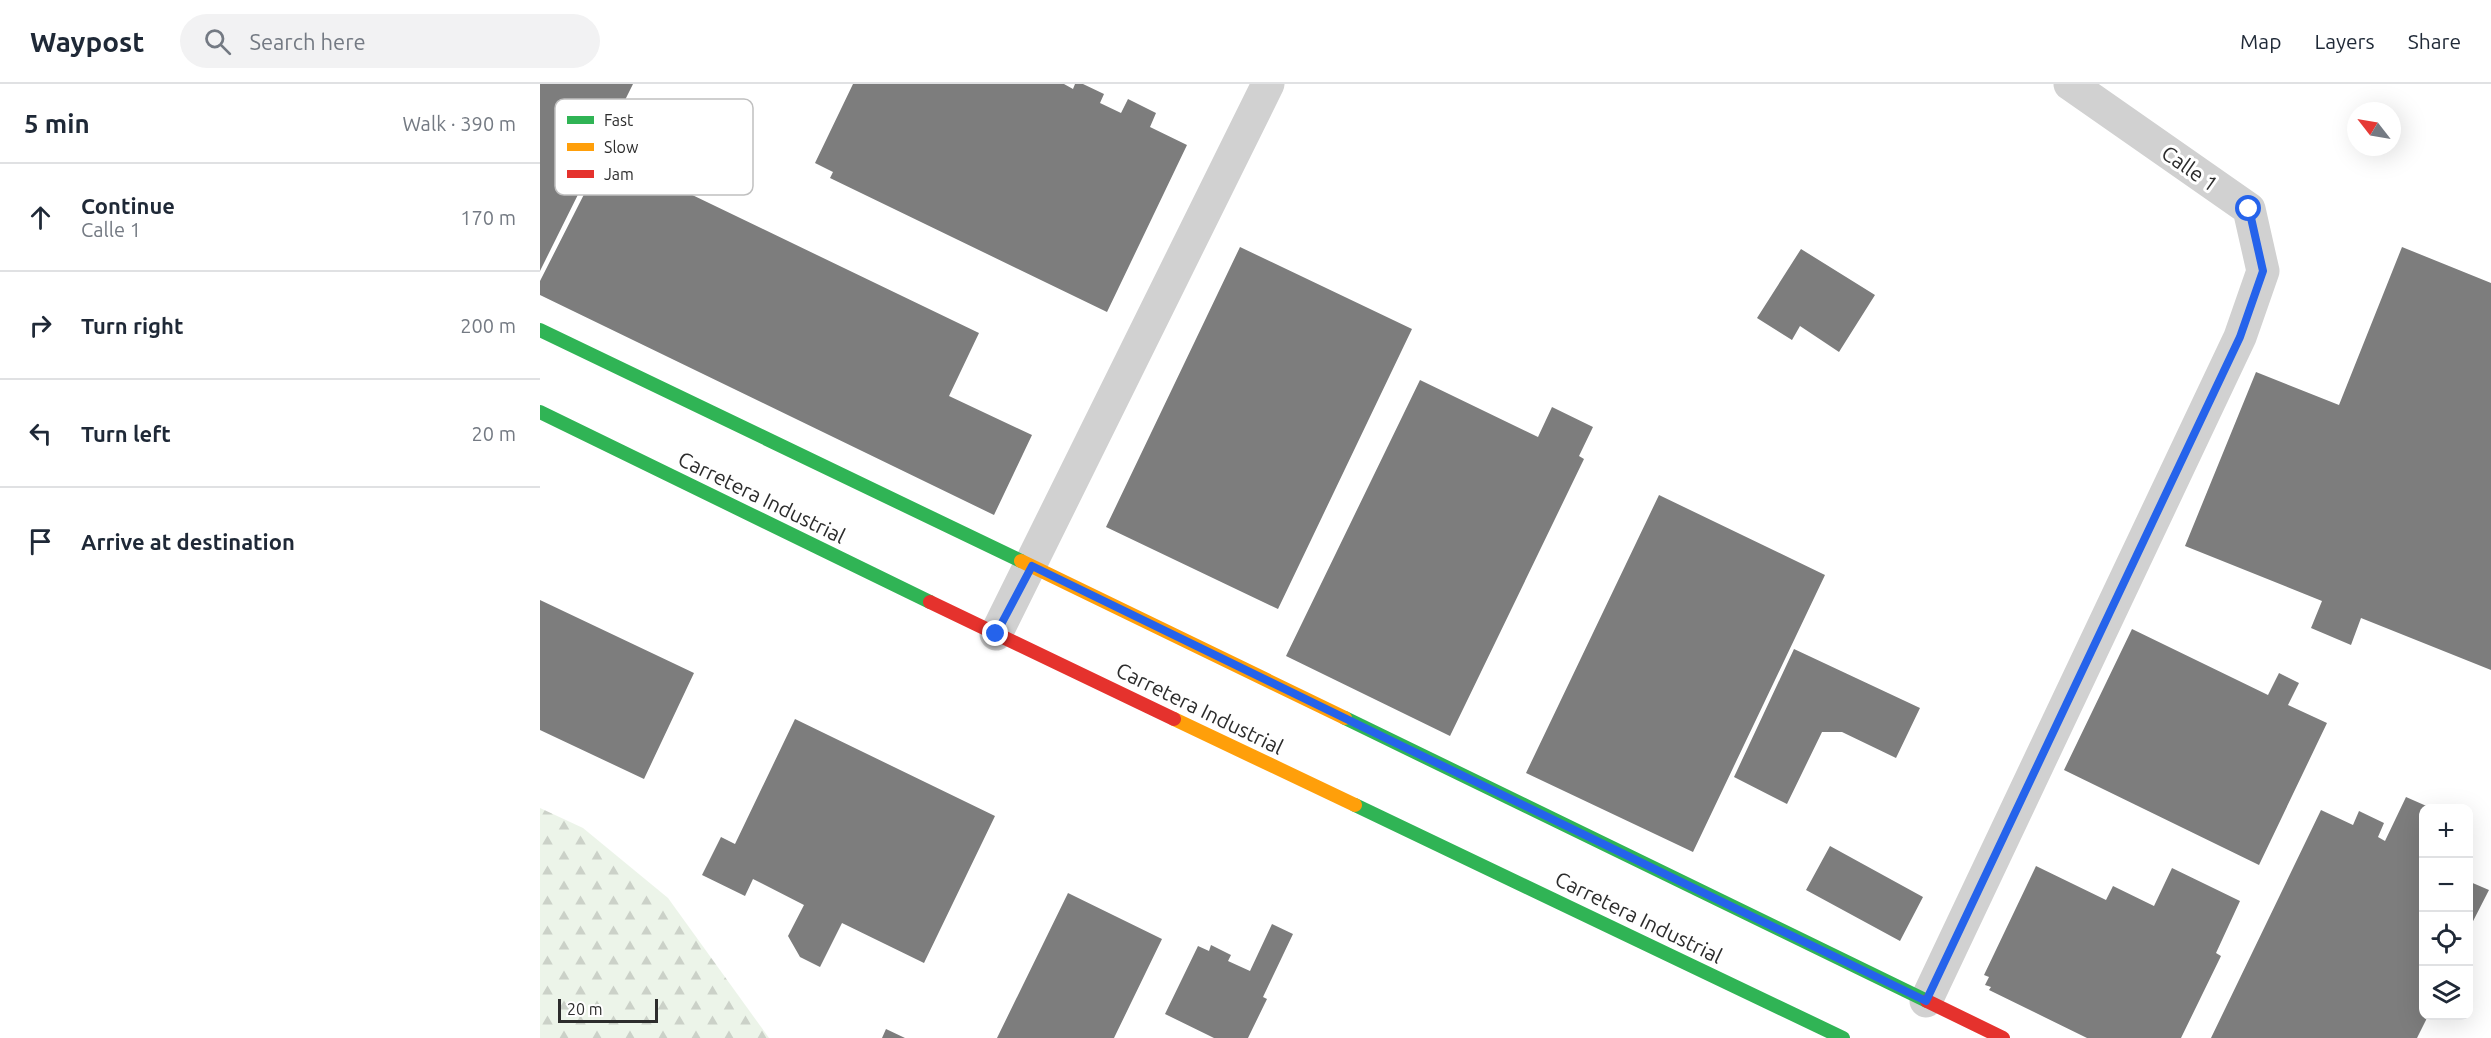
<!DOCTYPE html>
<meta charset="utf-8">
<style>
:root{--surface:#fff;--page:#f2f2f3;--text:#1f2937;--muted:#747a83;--line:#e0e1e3}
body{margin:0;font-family:Ubuntu,sans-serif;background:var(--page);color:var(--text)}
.controls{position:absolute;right:18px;bottom:18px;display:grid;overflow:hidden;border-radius:12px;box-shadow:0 6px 24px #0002}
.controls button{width:54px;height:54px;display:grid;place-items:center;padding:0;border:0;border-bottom:2px solid var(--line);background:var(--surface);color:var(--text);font:30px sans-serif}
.compass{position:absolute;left:1807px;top:18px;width:54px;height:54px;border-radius:50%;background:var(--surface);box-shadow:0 6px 24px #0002;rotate:301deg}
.scale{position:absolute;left:18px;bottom:15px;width:100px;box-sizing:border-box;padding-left:6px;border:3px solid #2c2c2c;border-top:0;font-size:16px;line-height:21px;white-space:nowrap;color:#2c2c2c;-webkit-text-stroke:4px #fff;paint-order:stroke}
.stop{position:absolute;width:18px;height:18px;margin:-14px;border:4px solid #2563eb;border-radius:50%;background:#fff}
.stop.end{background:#2563eb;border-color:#fff;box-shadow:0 2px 6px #0008}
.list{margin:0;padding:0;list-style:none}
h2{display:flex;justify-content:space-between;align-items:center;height:78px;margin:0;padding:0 24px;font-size:26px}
h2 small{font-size:20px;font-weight:400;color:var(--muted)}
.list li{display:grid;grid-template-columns:39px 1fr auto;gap:18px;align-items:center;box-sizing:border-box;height:108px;padding:0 24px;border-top:2px solid var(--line)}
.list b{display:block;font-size:22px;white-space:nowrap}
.list p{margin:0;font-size:20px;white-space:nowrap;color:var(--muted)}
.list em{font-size:20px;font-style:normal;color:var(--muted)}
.icon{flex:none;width:33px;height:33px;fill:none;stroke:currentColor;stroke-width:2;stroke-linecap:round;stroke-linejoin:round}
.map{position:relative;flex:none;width:1951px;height:954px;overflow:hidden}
header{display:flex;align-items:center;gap:36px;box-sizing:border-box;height:84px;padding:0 30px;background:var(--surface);border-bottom:2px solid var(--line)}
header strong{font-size:28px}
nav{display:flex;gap:33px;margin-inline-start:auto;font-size:21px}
.search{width:420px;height:54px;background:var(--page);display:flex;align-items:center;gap:15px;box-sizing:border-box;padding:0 21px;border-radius:33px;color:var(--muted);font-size:22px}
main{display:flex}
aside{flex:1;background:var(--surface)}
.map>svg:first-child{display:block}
.forest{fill:url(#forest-firs)}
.building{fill:#7d7d7d}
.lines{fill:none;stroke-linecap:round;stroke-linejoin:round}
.street{stroke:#d1d1d1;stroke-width:33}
.fast{stroke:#30b455;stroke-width:14}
.slow{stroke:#ff9f0a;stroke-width:14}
.jam{stroke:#e5322d;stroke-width:14}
.route{stroke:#2563eb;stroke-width:8}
.labels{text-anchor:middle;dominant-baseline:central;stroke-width:6;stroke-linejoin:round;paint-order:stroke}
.street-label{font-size:21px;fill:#2c2c2c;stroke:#fff}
.key{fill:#fff;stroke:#c0c0c0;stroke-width:1.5}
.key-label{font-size:16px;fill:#2c2c2c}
</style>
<header>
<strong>Waypost</strong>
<div class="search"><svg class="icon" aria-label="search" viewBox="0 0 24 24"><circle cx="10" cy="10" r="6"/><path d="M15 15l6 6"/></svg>Search here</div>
<nav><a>Map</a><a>Layers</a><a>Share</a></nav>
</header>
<main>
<aside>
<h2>5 min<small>Walk · 390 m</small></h2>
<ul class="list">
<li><svg class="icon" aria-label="ahead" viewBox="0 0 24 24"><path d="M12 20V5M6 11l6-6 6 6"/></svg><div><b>Continue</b><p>Calle 1</p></div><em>170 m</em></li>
<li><svg class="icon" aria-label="right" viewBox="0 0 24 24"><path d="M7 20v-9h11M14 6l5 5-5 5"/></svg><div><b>Turn right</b></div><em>200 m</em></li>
<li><svg class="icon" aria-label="left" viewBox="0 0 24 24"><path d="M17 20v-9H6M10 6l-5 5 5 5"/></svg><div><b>Turn left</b></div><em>20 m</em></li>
<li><svg class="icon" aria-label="arrive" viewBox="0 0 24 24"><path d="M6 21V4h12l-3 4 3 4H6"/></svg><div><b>Arrive at destination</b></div></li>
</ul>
</aside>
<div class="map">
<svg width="1951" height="954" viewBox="0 0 1951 954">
<defs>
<pattern id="forest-firs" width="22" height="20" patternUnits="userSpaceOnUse" patternTransform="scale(1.5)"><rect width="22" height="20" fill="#ecf4e9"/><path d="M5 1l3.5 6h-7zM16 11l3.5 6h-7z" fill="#cbd1c8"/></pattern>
</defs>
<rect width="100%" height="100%" fill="#fff"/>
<!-- forest -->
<path class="forest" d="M 0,724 L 43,744 L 128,814 L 229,954 L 0,954 Z"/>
<!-- building -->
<path class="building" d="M 0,0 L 93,0 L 0,187 Z
M 313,0 L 524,0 L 533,5 L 535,0 L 543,0 L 564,10 L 560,19 L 581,29 L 588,15 L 616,29 L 610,43 L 647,61 L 567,228 L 290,94 L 293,88 L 275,79 Z
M 65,69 L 439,249 L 409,312 L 492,351 L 454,431 L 0,211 L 0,197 Z
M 700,163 L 872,245 L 738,525 L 566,443 Z
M 1862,163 L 1951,199 L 1951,586 L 1821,534 L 1811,561 L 1771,544 L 1782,517 L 1645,462 L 1716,288 L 1799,321 Z
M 1261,165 L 1335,211 L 1299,268 L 1260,242 L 1252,256 L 1217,234 Z
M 880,296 L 998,353 L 1012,323 L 1053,343 L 1039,372 L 1044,375 L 910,652 L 746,572 Z
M 1119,411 L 1285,491 L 1153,768 L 986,689 Z
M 0,516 L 154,589 L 104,695 L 0,646 Z
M 1592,545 L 1728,611 L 1739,589 L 1759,599 L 1748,621 L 1787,639 L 1719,781 L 1524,686 Z
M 1254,565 L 1380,624 L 1356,674 L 1302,648 L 1282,648 L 1247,720 L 1194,693 Z
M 255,635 L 455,732 L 384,879 L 302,839 L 280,883 L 260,873 L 248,852 L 264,821 L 213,795 L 205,812 L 162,791 L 181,753 L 195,760 Z
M 1866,713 L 1891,724 L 1884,724 L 1884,932 L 1888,932 L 1877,954 L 1671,954 L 1781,726 L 1813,741 L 1819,727 L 1844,739 L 1838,753 L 1845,757 Z
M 1290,762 L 1383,813 L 1360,857 L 1266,806 Z
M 1496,782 L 1566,816 L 1573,802 L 1614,822 L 1632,784 L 1700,817 L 1676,869 L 1681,872 L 1641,954 L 1547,954 L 1449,906 L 1451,903 L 1445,901 L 1449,893 L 1444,891 Z
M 1928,797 L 1949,806 L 1928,847 Z
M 528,809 L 622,855 L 574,954 L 457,954 Z
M 732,840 L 753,850 L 723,913 L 727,915 L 708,954 L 674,954 L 625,930 L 658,862 L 669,867 L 671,861 L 691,871 L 688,877 L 710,887 Z
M 346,945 L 365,954 L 342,954 Z"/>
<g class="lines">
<!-- street -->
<path class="street" d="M 456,550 L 728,0
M 1386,917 L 1700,253 L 1723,187 L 1709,125 L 1530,0"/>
<!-- fast -->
<path class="fast" d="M 0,246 L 481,477
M 0,328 L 390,518
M 805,634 L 1387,917
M 815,721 L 1303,954"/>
<!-- slow -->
<path class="slow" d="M 481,477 L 805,634
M 634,635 L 815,721"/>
<!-- jam -->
<path class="jam" d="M 390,518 L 634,635
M 1387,917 L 1463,954"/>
</g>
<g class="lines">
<!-- route -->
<path class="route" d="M 456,550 L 492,482 L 1386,917 L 1700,253 L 1723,187 L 1709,125"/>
</g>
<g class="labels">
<!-- street labels -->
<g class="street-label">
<text transform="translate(1650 84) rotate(35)">Calle 1</text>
<text transform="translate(222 413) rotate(26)">Carretera Industrial</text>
<text transform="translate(660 624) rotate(26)">Carretera Industrial</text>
<text transform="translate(1099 833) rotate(26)">Carretera Industrial</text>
</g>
</g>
<!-- legend -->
<rect x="15" y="15" width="198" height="96" rx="9" class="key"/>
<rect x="27" y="32" width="27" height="8" fill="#30b455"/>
<rect x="27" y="59" width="27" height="8" fill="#ff9f0a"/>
<rect x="27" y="86" width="27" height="8" fill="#e5322d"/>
<g class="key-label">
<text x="64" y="42">Fast</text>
<text x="64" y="69">Slow</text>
<text x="64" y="96">Jam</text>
</g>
</svg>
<div class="controls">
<button>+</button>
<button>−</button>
<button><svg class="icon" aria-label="locate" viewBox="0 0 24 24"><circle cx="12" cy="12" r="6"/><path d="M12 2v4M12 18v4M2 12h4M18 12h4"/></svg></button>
<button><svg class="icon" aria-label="layers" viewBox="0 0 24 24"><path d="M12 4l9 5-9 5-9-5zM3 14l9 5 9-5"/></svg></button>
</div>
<svg class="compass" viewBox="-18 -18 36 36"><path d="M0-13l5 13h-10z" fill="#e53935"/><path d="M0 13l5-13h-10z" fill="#747a83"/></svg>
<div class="scale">20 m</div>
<div class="stop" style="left:1709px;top:125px"></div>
<div class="stop end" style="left:456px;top:550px"></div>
</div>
</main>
